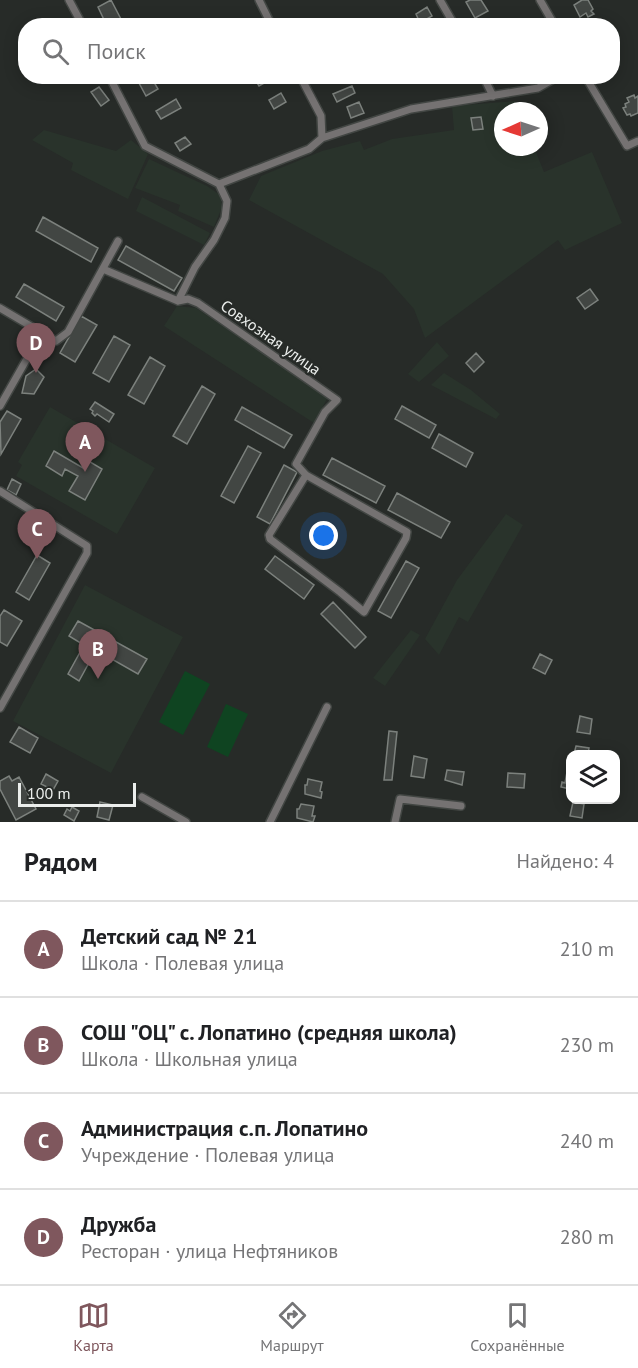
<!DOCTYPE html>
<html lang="ru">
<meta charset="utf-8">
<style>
:root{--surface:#fff;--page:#f2f2f2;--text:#202124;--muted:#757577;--line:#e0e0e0;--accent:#7f575d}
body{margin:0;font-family:"PT Sans",sans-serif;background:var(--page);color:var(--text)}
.controls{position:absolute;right:18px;bottom:18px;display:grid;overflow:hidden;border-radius:12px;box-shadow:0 3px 15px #0003}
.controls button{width:54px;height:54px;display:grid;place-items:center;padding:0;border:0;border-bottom:2px solid var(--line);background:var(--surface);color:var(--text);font:30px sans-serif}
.compass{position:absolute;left:494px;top:102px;width:54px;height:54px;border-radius:50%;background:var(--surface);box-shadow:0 3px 15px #0003;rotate:267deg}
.scale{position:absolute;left:18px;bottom:15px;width:118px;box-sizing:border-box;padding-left:6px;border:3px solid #ebeeec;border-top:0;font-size:16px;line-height:21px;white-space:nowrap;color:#ebeeec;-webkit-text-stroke:4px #272b28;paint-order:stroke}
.you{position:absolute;left:324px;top:536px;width:21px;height:21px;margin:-15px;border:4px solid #fff;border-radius:50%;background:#1a73e8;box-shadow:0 0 0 9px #1a73e833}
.badge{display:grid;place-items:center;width:39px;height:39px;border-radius:50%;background:var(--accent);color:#fff;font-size:20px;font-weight:700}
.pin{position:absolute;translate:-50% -50px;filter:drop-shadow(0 2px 3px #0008)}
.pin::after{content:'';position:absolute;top:32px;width:21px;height:18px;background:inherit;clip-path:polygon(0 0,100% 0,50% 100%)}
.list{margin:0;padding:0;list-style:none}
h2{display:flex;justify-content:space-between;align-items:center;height:78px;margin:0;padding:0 24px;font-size:26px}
h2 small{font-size:20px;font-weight:400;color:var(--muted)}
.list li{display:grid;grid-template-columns:39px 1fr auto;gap:18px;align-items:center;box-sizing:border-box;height:96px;padding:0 24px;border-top:2px solid var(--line)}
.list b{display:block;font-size:22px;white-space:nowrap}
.list p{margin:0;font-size:20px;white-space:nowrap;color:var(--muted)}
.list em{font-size:20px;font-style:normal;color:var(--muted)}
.icon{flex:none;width:33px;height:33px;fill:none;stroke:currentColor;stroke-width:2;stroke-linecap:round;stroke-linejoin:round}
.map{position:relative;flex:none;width:638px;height:822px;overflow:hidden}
.search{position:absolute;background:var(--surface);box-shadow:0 3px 15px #0003;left:18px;right:18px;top:18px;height:66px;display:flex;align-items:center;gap:15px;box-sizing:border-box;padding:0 21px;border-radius:24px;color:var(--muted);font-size:22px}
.sheet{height:462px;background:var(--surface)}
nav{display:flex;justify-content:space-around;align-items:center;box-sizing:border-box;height:84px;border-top:2px solid var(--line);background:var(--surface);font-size:16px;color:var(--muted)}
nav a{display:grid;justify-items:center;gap:3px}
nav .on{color:var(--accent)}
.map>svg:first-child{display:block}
.built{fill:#29332b}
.green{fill:#0f4421}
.building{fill:#424643;stroke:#7c817d;stroke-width:1.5}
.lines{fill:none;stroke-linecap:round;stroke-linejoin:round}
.minor-casing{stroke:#424643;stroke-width:10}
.minor{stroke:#757272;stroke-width:7}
.labels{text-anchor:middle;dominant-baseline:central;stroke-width:5;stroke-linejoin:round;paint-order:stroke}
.street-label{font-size:16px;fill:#ebeeec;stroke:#272b28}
</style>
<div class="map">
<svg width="638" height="822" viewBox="0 0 638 822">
<rect width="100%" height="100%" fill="#272b28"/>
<!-- built -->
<path class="built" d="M 515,101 L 519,111 L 503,111 L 503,147 L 534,147 L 544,172 L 592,152 L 622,223 L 565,250 L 558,240 L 425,338 L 414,309 L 383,274 L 249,200 L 261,176 L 322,151 L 360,141 L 364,150 L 392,139 L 454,130 L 452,106 Z
M 44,130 L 116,151 L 131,140 L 148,154 L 128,199 L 71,170 L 73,163 L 32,140 Z
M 149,159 L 207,186 L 220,195 L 222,207 L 214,227 L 178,211 L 180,205 L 135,188 Z
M 142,197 L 210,233 L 204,245 L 136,211 Z
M 177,306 L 196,308 L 328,397 L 314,423 L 164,326 Z
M 437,342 L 449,356 L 419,382 L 408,374 Z
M 444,373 L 471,390 L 500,414 L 496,419 L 431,385 Z
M 50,407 L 155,468 L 117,534 L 16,476 L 22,465 L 18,462 Z
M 506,514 L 523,525 L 468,622 L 459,617 L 439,655 L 425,639 L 457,580 Z
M 85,585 L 183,637 L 111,773 L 13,721 Z
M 411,630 L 420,635 L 385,686 L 373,678 Z"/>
<!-- green -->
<path class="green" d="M 185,671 L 210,684 L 183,735 L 159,722 Z
M 226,704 L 248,714 L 228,757 L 207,747 Z"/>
<!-- building -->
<path class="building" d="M 111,0 L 123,23 L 119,26 L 107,26 L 98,7 Z
M 470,0 L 481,0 L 488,11 L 475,18 L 466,2 Z
M 582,0 L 588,0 L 593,9 L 591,11 L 594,14 L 588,17 L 586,13 L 580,17 L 574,5 Z
M 427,7 L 432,16 L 420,23 L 416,14 Z
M 253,76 L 271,76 L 273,78 L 259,86 Z
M 151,77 L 158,89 L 146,96 L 139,83 Z
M 352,86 L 355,93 L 337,102 L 333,94 Z
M 99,87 L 109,100 L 101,106 L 91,92 Z
M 281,93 L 286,102 L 274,109 L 269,100 Z
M 634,95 L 635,98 L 638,96 L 638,113 L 631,116 L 630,114 L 627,115 L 623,108 L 626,107 L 625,104 L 629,102 L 627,98 Z
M 176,99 L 181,108 L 161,119 L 156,111 Z
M 359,102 L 364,113 L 351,118 L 347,107 Z
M 481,117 L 483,129 L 473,130 L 471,118 Z
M 185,137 L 191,144 L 180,151 L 175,143 Z
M 43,217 L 98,248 L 91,262 L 36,231 Z
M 126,246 L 182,278 L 174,291 L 118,260 Z
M 24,284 L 64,307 L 56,321 L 16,297 Z
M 590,289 L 598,300 L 585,309 L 577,298 Z
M 81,316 L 97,325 L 75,362 L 60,353 Z
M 114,336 L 130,345 L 109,382 L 93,373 Z
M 476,353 L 484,362 L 474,372 L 466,363 Z
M 150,357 L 165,366 L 144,404 L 128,395 Z
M 36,369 L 44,377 L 34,394 L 22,393 L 26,376 Z
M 202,386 L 215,394 L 187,444 L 173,436 Z
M 95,402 L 114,414 L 109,422 L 97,414 L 95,416 L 92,413 L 93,411 L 90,409 Z
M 402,406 L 436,425 L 429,438 L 395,419 Z
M 242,407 L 292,435 L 284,448 L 235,420 Z
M 7,411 L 21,419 L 1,454 L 0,422 Z
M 439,434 L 473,453 L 466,467 L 432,448 Z
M 248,446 L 261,453 L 234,503 L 221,496 Z
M 54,451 L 83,468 L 87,460 L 102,469 L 85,500 L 69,491 L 78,476 L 65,469 L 62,476 L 46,466 Z
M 332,458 L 385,486 L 376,503 L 323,475 Z
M 284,465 L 297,472 L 270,524 L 257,517 Z
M 12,479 L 21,484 L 16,495 L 7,490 Z
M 397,493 L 450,522 L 441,538 L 388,510 Z
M 37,555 L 50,563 L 29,600 L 16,592 Z
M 275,556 L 314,585 L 304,599 L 265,569 Z
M 406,561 L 419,568 L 391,618 L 378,611 Z
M 333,602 L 366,637 L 355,648 L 321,614 Z
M 4,610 L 22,621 L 7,646 L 0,642 L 0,616 Z
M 78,621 L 147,659 L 138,674 L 96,650 L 79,681 L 68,674 L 84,645 L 69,636 Z
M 540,654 L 552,660 L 545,674 L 533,668 Z
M 580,716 L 592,719 L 590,734 L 577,732 Z
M 19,727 L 38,738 L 30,753 L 10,742 Z
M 389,731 L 397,732 L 392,780 L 384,780 Z
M 576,746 L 589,748 L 588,754 L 574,754 Z
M 414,756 L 427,759 L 424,778 L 411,776 Z
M 447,770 L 464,772 L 462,785 L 445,780 Z
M 567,772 L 570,773 L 570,789 L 561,787 L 562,782 L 565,783 Z
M 508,773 L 525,774 L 524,788 L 507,787 Z
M 46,774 L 58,781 L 53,790 L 41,784 Z
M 9,776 L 12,781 L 19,777 L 36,809 L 16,820 L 0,789 L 0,781 Z
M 308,779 L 322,782 L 320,791 L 322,792 L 321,798 L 305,794 L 305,785 L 307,785 Z
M 100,802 L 113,805 L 109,820 L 97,817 Z
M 573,802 L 584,804 L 582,818 L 570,816 Z
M 301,804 L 314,806 L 312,816 L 315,816 L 313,822 L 297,818 L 297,809 L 299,809 Z
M 72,807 L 79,811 L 74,821 L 64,815 L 67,809 L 70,811 Z"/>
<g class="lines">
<defs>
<path id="minor" d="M 69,0 L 83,26
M 259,0 L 272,26
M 440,0 L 455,26
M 540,0 L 555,26
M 109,76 L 145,146 L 219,184 L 227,201 L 225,218 L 214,240 L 195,267 L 178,301
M 483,76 L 493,96
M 585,76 L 627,146 L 638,141
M 322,138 L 411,109 L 538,88 L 559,76
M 219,184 L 309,149 L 322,138 L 321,116 L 300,76
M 103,269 L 178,301 L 188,299 L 198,303 L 337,400 L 325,412 L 296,464 L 306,475 L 269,535 L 270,539 L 340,592 L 364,612 L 406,538 L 407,532 L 306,475
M 0,308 L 56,341
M 0,406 L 33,348 L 56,341 L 68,332 L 118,241
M 0,491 L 87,546 L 87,553 L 0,708
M 142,797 L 186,822
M 270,822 L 327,707
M 395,822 L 400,799 L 461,806"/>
</defs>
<!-- minor casing -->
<use href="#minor" class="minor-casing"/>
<!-- minor -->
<use href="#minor" class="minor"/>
</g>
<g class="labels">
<!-- street labels -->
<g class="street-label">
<text transform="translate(271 337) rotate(35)">Совхозная улица</text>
</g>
</g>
</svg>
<div class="controls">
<button><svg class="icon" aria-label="layers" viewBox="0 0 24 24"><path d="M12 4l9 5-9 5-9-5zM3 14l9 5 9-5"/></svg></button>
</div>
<svg class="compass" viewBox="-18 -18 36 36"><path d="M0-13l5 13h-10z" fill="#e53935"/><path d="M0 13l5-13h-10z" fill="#757577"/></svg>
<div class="scale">100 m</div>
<div class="you"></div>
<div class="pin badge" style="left:85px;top:472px">A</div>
<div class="pin badge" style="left:98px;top:679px">B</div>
<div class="pin badge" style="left:37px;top:559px">C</div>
<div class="pin badge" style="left:36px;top:373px">D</div>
<div class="search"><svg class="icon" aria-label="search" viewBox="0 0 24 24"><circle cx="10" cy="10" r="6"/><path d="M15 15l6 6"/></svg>Поиск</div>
</div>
<section class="sheet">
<h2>Рядом<small>Найдено: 4</small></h2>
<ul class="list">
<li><span class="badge">A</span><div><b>Детский сад № 21</b><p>Школа · Полевая улица</p></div><em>210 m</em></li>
<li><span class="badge">B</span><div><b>СОШ &quot;ОЦ&quot; с. Лопатино (средняя школа)</b><p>Школа · Школьная улица</p></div><em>230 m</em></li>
<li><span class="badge">C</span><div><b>Администрация с.п. Лопатино</b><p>Учреждение · Полевая улица</p></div><em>240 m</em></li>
<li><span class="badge">D</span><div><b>Дружба</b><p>Ресторан · улица Нефтяников</p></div><em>280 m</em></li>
</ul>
</section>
<nav>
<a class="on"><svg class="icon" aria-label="map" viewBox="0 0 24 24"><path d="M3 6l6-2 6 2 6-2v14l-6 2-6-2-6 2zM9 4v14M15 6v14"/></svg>Карта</a>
<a><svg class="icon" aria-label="directions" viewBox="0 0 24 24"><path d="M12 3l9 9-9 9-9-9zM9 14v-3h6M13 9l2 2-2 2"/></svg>Маршрут</a>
<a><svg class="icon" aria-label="saved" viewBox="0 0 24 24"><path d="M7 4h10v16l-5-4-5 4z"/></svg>Сохранённые</a>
</nav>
